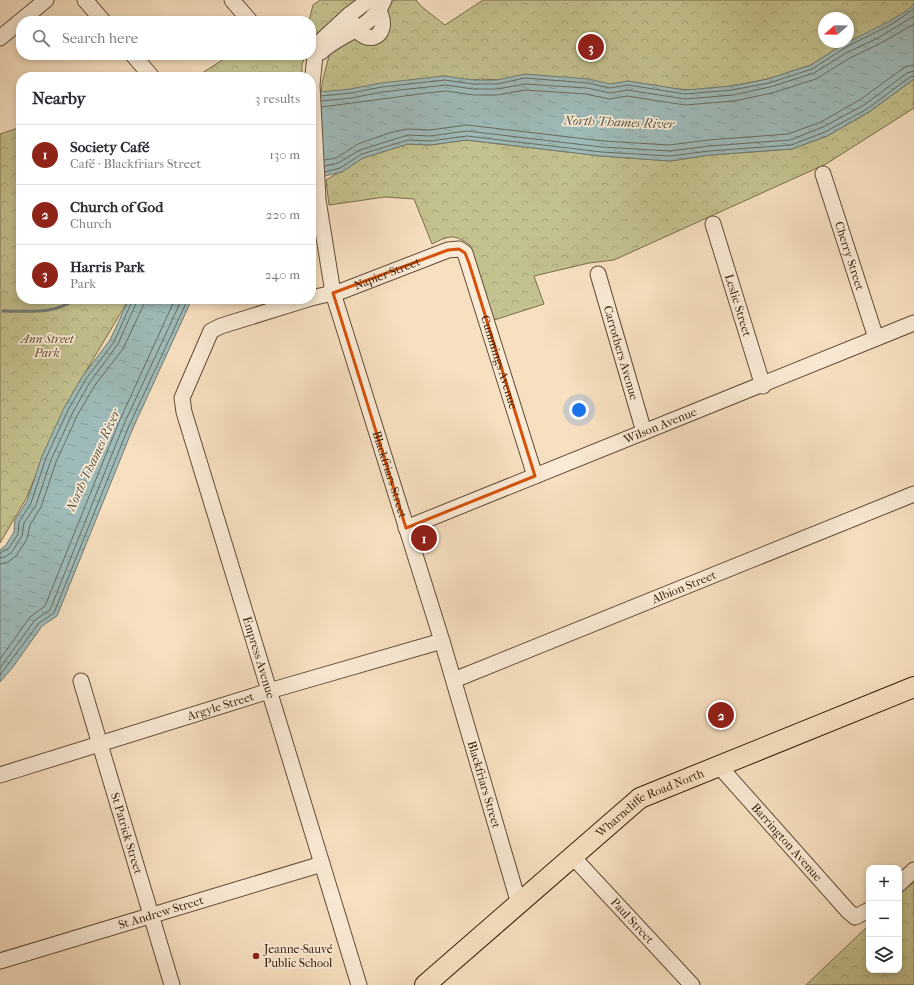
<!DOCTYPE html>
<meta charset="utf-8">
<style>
:root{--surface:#fff;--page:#f2f2f3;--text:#2b2b33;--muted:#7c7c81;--line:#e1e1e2;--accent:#8f2418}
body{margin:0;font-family:"IM FELL French Canon",serif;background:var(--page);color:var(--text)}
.controls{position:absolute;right:12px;bottom:12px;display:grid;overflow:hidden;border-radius:8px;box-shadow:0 2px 6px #0003}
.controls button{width:36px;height:36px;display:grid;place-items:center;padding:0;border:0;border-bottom:1px solid var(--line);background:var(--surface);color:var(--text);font:20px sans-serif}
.compass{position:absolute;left:818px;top:12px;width:36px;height:36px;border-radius:50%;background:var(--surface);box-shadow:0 2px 6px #0003;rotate:250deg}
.you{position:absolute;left:579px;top:410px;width:14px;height:14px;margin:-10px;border:3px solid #fff;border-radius:50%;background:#1a73e8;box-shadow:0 0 0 6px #1a73e833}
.badge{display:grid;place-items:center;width:26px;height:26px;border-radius:50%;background:var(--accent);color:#fff;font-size:13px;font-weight:700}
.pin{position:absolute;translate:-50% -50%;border:2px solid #fff;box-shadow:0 1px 4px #0006}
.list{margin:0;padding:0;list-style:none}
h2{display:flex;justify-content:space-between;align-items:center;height:52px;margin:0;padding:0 16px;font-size:17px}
h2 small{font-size:13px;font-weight:400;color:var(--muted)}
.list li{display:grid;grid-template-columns:26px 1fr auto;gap:12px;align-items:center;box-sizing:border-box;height:60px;padding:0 16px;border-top:1px solid var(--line)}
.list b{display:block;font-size:15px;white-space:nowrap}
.list p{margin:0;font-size:13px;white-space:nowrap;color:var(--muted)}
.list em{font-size:13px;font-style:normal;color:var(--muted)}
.icon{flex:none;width:22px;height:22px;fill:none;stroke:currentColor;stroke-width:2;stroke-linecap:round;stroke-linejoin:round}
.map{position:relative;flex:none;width:914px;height:985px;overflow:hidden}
.search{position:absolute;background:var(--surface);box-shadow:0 2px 6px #0003;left:16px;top:16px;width:300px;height:44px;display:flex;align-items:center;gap:10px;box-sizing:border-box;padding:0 14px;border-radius:16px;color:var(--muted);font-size:15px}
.panel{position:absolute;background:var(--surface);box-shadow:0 2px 6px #0003;left:16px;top:72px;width:300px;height:232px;border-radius:16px}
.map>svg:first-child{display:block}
.forest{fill:url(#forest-crowns);stroke:#7a6e4a;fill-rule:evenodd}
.water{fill:url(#water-ripples);stroke:#737b72}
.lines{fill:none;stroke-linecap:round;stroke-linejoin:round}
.shore{stroke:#686b60;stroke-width:1}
.stream{stroke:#737b72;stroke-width:3}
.minor-casing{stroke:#634c35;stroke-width:17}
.major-casing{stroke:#321b07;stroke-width:22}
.minor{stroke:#faebd6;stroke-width:15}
.major{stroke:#f7e0c0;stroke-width:20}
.marked{fill:none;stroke:#d6530c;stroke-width:3;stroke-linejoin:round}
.poi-dot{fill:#8f2418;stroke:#faebd6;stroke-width:1.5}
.labels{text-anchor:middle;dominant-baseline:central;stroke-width:3.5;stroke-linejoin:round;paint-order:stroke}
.street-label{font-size:12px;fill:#321b07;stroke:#faebd6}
.park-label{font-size:12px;font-style:italic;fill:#5e4d30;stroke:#faebd6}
.poi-label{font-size:12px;fill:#321b07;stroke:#faebd6;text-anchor:start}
.water-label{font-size:13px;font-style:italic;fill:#585345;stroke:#faebd6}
</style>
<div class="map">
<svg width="914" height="985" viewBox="0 0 914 985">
<defs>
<pattern id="forest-crowns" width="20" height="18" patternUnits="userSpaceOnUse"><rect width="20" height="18" fill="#c3c18e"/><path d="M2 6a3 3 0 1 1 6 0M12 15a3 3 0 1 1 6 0" fill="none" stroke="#a8a579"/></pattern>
<pattern id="water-ripples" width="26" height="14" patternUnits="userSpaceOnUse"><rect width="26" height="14" fill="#9ebbb9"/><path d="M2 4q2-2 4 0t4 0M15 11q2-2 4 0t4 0" fill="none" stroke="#89a09e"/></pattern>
</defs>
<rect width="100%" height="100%" fill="#f7e0c0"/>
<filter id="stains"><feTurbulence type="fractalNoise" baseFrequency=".005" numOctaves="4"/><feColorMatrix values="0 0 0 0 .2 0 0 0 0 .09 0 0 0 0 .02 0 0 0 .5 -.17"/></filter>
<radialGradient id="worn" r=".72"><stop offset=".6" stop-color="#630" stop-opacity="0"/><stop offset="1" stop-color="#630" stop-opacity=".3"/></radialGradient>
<!-- forest -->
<path class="forest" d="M 320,0 L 360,0 L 311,45 L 311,21 L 309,21 L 313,5 Z
M 394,0 L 416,0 L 422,7 L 445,25 L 483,0 L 914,0 L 914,8 L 894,25 L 828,54 L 811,65 L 768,79 L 732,86 L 703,90 L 673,89 L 628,81 L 611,85 L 481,79 L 359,92 L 321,99 L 322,83 L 330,52 L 370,25 ZM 824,18 L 848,18 L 848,42 L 824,42 Z
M 230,55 L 306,55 L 302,64 L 302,77 L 196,77 Z
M 914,79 L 914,108 L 826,164 L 614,260 L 589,263 L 534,276 L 544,304 L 491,321 L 470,245 C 453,233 449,236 432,244 L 414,199 L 385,197 L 329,205 L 326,180 L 363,158 L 408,144 L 430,145 L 466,140 L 601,156 L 670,161 L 710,155 L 792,149 L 827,136 L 869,112 Z
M 21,127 L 21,299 L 129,299 L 73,393 L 58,422 L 26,499 L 0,543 L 0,134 Z
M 914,882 L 914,985 L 806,985 L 869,925 L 869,970 L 899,970 L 899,894 Z"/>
<!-- water -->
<path class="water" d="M 914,3 L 914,79 L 869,112 L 827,136 L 792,149 L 710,155 L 670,161 L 601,156 L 466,140 L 430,145 L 408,144 L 363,158 L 342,172 L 316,178 L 317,93 L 320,92 L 350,89 L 381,83 L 444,76 L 474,80 L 497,80 L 525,74 L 589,79 L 610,84 L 628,81 L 685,90 L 732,86 L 768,79 L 811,65 L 842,45 L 890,21 L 909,9 Z
M 129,299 L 192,299 L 133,428 L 57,616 L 42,626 L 13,667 L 0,682 L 0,550 L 6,545 L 14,532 L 15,520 L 27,501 L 42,456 L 64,408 L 82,377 L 110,340 Z"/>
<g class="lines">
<!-- shore -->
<path class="shore" d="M 321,96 L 351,93 L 382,87 L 445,80 L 473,84 L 497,84 L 525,78 L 588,83 L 610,88 L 628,85 L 685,94 L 732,90 L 769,83 L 812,69 L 848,46 L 892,24 L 914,9
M 321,101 L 352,98 L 382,92 L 446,85 L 473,89 L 497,89 L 525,84 L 587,88 L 610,93 L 627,90 L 685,99 L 733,95 L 770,87 L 814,73 L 846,53 L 878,38 L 914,16
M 322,107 L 427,93 L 446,91 L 474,95 L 497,95 L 525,90 L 586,94 L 609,99 L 627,96 L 685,105 L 734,101 L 772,93 L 816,79 L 848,59 L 881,43 L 914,24
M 324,160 L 336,158 L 358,144 L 389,133 L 407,129 L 430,130 L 467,125 L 603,141 L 669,145 L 708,140 L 788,134 L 821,122 L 861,99 L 905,67 L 914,65
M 325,166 L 338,163 L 360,150 L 408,135 L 430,136 L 467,131 L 602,147 L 670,151 L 709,146 L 790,140 L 823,127 L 864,105 L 907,73 L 914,71
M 325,172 L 340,168 L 362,154 L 408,140 L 430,141 L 467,136 L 602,152 L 670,156 L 709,151 L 791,145 L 825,132 L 867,109 L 910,77 L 914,76
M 0,553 L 9,548 L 18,534 L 19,522 L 31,503 L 46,458 L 68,410 L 86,379 L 114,342 L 133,299
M 0,558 L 5,557 L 12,552 L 22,536 L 24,523 L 36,505 L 51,460 L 73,412 L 90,382 L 118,344 L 138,299
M 0,564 L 8,562 L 16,556 L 27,539 L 30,525 L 41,507 L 56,462 L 78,414 L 95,385 L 123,349 L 143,306 L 144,299
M 0,659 L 30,617 L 45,606 L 119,422 L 175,299
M 0,668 L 35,620 L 50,610 L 124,424 L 182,299
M 0,675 L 39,623 L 54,613 L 129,426 L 188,299"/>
<!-- stream -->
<path class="stream" d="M 3,311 C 31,311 52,315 76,299"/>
<defs>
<g id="minor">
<path d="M 85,0 L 103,21"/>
<path d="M 232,0 L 250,21"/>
<path d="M 369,0 L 349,15 C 361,52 393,38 379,11"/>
<path id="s1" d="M 349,15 L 322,40 L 315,55 L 312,85 L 318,200 L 333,293 L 442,641 L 519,904"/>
<path d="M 0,38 L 46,0"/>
<path d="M 321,52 C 342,32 371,30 384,0"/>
<path d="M 133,55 L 152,77"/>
<path id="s2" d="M 823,174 L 876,338"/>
<path id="s3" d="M 713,224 L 763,386"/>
<path id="s4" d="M 598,274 L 644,432"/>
<path id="s5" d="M 311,298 L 342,291 L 448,250 L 459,249 L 465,253 L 535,476"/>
<path id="s6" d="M 308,299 L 221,326 L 211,331 L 182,398 L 184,412 L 359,985"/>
<path id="s7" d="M 406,528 L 914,323"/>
<path id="s8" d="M 454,680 L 914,494"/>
<path id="s9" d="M 81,681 L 172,985"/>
<path id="s10" d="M 719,766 L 848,911 L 855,917 L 869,910"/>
<path id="s11" d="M 0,775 L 269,691 L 442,641"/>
<path id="s12" d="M 573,857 L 692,985"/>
<path d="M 899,884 L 914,870"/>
<path id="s13" d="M 0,961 L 322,864"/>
</g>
<g id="major">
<path id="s14" d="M 425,985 L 640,798 L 914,687"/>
</g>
</defs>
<!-- minor casing -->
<use href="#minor" class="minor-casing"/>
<!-- major casing -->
<use href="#major" class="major-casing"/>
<!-- minor -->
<use href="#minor" class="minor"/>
<!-- major -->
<use href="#major" class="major"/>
</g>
<!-- marked area -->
<path class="marked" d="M 459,249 L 465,253 L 469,263 L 535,476 L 406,528 L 333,293 L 448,250 Z"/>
<!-- markers -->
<circle class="poi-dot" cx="256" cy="956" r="4"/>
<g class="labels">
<!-- street labels -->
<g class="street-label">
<text stroke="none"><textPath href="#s2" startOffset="86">Cherry Street</textPath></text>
<text stroke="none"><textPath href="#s5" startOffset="80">Napier Street</textPath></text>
<text stroke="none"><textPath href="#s3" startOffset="85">Leslie Street</textPath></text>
<text stroke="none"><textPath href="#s4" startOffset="82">Carrothers Avenue</textPath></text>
<text stroke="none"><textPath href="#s5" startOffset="278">Cummings Avenue</textPath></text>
<text stroke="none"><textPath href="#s7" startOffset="274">Wilson Avenue</textPath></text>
<text stroke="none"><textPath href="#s1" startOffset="483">Blackfriars Street</textPath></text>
<text stroke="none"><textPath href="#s8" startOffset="248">Albion Street</textPath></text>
<text stroke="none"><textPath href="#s6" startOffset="446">Empress Avenue</textPath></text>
<text stroke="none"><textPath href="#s11" startOffset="231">Argyle Street</textPath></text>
<text stroke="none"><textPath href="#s1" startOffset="807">Blackfriars Street</textPath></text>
<text stroke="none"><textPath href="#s14" startOffset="291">Wharncliffe Road North</textPath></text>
<text stroke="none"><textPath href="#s9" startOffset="159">St Patrick Street</textPath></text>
<text stroke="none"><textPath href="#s10" startOffset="102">Barrington Avenue</textPath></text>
<text stroke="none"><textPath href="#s13" startOffset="168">St Andrew Street</textPath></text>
<text stroke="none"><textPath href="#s12" startOffset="87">Paul Street</textPath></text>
</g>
<!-- park labels -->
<g class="park-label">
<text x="47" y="339">Ann Street<tspan x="47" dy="14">Park</tspan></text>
</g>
<!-- poi labels -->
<g class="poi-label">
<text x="264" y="949">Jeanne-Sauvé<tspan x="264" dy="14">Public School</tspan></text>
</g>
<!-- water labels -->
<g class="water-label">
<text transform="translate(619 122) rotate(2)">North Thames River</text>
<text transform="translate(93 460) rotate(-65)">North Thames River</text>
</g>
</g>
<rect width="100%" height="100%" filter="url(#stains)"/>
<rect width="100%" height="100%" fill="url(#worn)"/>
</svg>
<div class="controls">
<button>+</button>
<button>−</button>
<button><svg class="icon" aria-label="layers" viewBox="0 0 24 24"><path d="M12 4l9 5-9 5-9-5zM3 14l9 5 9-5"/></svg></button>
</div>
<svg class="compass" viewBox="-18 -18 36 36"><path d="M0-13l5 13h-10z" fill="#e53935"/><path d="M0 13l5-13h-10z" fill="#7c7c81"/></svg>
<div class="you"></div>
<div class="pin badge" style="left:424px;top:538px">1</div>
<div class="pin badge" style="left:721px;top:715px">2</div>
<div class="pin badge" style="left:591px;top:47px">3</div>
<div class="search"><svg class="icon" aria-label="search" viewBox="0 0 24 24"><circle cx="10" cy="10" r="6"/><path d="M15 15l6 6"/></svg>Search here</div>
<section class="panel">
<h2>Nearby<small>3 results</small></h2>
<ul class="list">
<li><span class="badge">1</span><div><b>Society Café</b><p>Café · Blackfriars Street</p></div><em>130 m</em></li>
<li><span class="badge">2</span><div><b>Church of God</b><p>Church</p></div><em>220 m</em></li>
<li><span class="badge">3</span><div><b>Harris Park</b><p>Park</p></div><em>240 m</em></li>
</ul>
</section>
</div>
